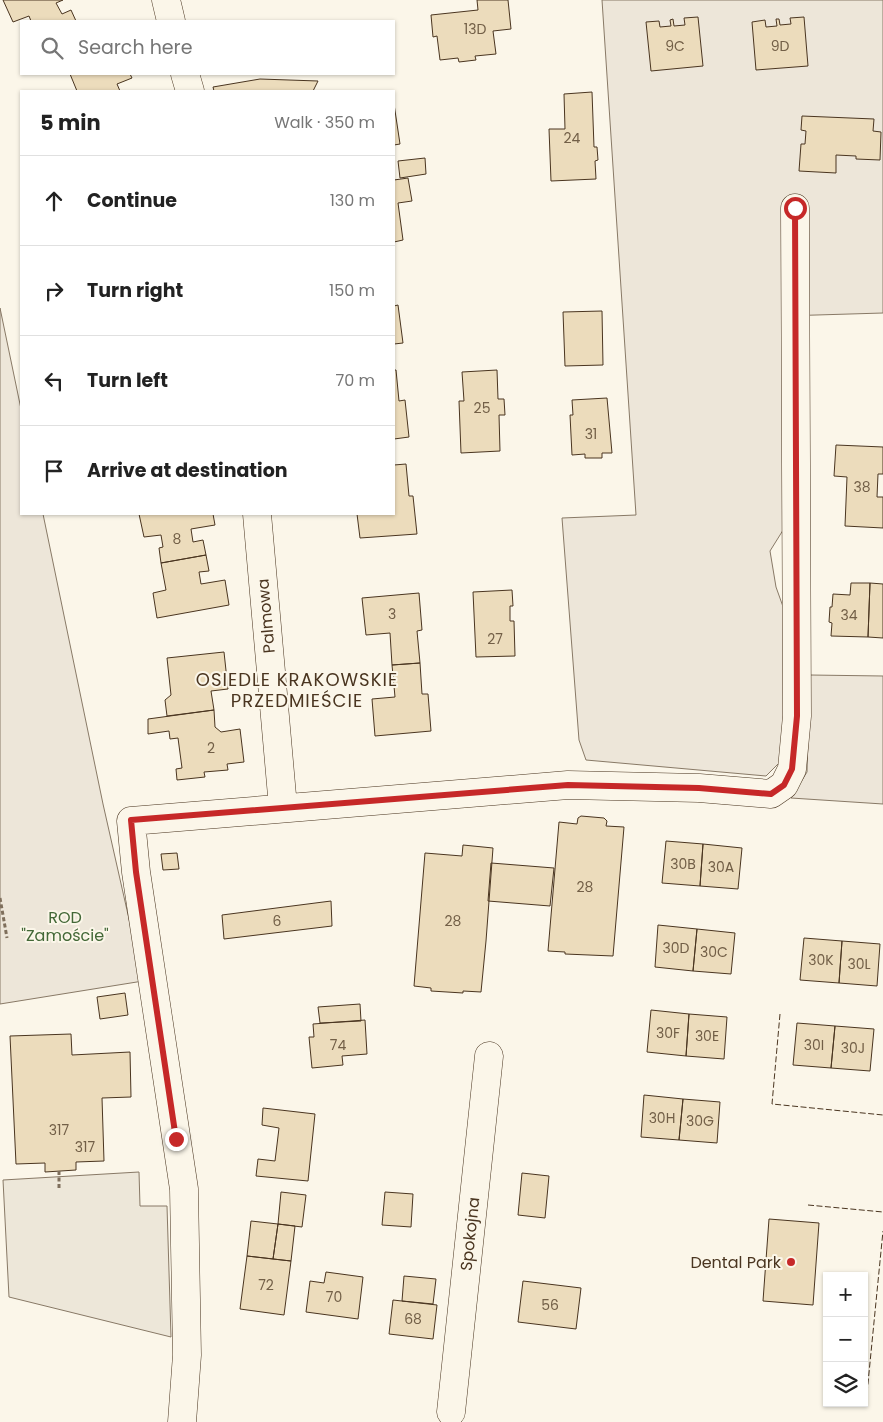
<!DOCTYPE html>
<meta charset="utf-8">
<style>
:root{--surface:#fff;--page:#f6f6f6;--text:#222;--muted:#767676;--line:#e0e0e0}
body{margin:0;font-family:Poppins,sans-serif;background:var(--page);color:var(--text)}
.controls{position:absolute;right:15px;bottom:15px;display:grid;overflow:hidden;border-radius:0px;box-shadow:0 1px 4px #0004}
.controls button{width:45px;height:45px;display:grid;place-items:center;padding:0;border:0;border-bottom:1px solid var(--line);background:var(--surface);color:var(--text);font:25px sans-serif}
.stop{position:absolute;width:15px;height:15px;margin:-11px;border:4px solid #c62828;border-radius:50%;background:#fff}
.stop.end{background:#c62828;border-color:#fff;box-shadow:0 1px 5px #0008}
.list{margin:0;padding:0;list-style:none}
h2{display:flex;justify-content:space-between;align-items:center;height:65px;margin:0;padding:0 20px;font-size:21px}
h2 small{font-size:16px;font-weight:400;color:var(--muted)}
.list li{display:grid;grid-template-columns:32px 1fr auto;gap:15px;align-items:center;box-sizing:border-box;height:90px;padding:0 20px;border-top:1px solid var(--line)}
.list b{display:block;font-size:19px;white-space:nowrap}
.list em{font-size:16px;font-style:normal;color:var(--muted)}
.icon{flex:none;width:28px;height:28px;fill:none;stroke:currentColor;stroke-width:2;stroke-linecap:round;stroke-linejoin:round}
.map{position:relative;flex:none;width:883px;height:1422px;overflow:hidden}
.search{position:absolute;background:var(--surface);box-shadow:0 1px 4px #0004;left:20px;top:20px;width:375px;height:55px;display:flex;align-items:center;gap:12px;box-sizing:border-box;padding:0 18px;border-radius:0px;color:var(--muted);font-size:19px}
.panel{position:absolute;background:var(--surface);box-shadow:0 1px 4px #0004;left:20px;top:90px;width:375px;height:425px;border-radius:0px}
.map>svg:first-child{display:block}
.green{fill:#ede6d9;stroke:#887966}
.parking{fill:#ede7d9;stroke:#887966}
.building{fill:#ecdcbc;stroke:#4a3520}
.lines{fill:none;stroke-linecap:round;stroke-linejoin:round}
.minor-casing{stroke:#4a3520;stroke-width:29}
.path{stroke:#7f6f5c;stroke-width:3;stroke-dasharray:4 2.5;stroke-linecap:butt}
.minor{stroke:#fbf6e9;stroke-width:28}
.fence{stroke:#4a3520;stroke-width:1;stroke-dasharray:6 2.5;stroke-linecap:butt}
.route{stroke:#c62828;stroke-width:6}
.poi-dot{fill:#c62828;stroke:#fbf6e9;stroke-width:2}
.labels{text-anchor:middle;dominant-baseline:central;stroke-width:4;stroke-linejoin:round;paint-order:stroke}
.number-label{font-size:14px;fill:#725f47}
.street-label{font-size:16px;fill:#4a3520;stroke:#fbf6e9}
.park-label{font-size:16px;fill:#436837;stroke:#fbf6e9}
.poi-label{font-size:16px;fill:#4a3520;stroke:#fbf6e9;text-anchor:end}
.neighbourhood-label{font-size:18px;letter-spacing:1px;fill:#4a3520;stroke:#fbf6e9}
</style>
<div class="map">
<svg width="883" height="1422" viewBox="0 0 883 1422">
<rect width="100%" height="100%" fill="#fbf6e9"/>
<!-- green -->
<path class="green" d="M 602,0 L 883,0 L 883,313 L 783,316 L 785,527 L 770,551 L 776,587 L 791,629 L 782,760 L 766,776 L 586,760 L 579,740 L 562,518 L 636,515 Z
M 0,308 L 21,409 L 21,514 L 43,514 L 103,804 L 143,981 L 0,1004 Z
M 810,675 L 883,676 L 883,804 L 791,798 L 807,772 Z"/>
<!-- parking -->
<path class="parking" d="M 139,1172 L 140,1206 L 167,1206 L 171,1337 L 9,1297 L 3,1180 Z"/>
<!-- building -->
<path class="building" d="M 3,0 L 63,0 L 56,3 L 62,14 L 71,10 L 76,21 L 31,21 L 29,16 L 13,22 Z
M 477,0 L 508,0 L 511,29 L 493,31 L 496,54 L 475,56 L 476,60 L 459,62 L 458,58 L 440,60 L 437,36 L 433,37 L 431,15 L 478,10 Z
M 698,17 L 703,66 L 651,71 L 646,22 L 659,21 L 660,27 L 671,26 L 670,20 L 673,19 L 674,26 L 685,25 L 684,18 Z
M 804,17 L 808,66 L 756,70 L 752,22 L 765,20 L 766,27 L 777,26 L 776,19 L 779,19 L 780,25 L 791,24 L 790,18 Z
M 70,74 L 130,74 L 132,78 L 117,84 L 120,91 L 77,91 Z
M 260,79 L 318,81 L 313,91 L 214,91 L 213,87 Z
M 592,92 L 594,147 L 597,147 L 598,160 L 595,161 L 596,179 L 551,181 L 549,129 L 565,129 L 564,94 Z
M 394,104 L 400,144 L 394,145 Z
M 802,116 L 874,119 L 873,131 L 881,132 L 880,160 L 856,159 L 856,156 L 836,155 L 836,173 L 799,171 L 801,144 L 805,144 L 806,131 L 801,130 Z
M 425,158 L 426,174 L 400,178 L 398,161 Z
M 408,178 L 412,201 L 398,203 L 403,240 L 394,242 L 394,180 Z
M 398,305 L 403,343 L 394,344 L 394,306 Z
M 602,311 L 603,365 L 565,366 L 563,312 Z
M 394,370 L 396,370 L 399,401 L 405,400 L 409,437 L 394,439 Z
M 497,370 L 498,399 L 504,399 L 505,415 L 499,415 L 500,451 L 461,453 L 459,401 L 464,401 L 462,372 Z
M 607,398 L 612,453 L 602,453 L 602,458 L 585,458 L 585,454 L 572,455 L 570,415 L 573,415 L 572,400 Z
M 836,445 L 883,447 L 883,474 L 878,474 L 877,497 L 883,497 L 883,528 L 845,526 L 847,477 L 834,476 Z
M 406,464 L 409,496 L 413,496 L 417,534 L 360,538 L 357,514 L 394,514 L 394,465 Z
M 139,514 L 213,514 L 215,525 L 191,529 L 193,542 L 203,540 L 206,555 L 161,563 L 159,548 L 163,547 L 161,535 L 144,537 Z
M 206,555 L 209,571 L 199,572 L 201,584 L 225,580 L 229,605 L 157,618 L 153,593 L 166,590 L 161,563 Z
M 851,583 L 870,583 L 868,637 L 831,636 L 832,623 L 829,622 L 830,607 L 832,607 L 833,594 L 850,595 Z
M 870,583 L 883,584 L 883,638 L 868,637 Z
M 512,590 L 513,606 L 510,606 L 510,621 L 514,621 L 515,656 L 476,657 L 473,592 Z
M 419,593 L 422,630 L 417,631 L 420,663 L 392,665 L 390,633 L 366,635 L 362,598 Z
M 224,652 L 228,689 L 211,691 L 214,710 L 167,716 L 165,700 L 171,695 L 167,658 Z
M 420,663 L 422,694 L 428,694 L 431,731 L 375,736 L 372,699 L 395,697 L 392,665 Z
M 214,710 L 215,727 L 221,732 L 240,729 L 244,762 L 227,764 L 228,770 L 204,772 L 205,777 L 177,780 L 176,769 L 182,768 L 178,738 L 170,739 L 169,731 L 148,734 L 148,719 Z
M 581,816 L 604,818 L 607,821 L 606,826 L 624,827 L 613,956 L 565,954 L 565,952 L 548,951 L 559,822 L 577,824 L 578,818 Z
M 666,841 L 703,844 L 700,886 L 662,883 Z
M 703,844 L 742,848 L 738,889 L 700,886 Z
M 463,845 L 493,848 L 486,941 L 481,992 L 463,991 L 463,993 L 431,991 L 431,988 L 414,986 L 425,853 L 462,856 Z
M 177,853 L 179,869 L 163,870 L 161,854 Z
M 491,863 L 554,868 L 550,906 L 488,901 Z
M 331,901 L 332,926 L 224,939 L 222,915 Z
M 658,925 L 697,929 L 693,971 L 655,967 Z
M 697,929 L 735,933 L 731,974 L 693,971 Z
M 804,938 L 842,941 L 839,983 L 800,980 Z
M 842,941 L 880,944 L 877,986 L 839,983 Z
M 125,993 L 128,1015 L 100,1019 L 97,997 Z
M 360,1004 L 361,1021 L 320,1023 L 318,1007 Z
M 651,1010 L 689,1014 L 686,1056 L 647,1052 Z
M 689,1014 L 727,1017 L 724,1059 L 686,1056 Z
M 365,1020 L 367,1054 L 342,1056 L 343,1065 L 312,1068 L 309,1037 L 314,1037 L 313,1024 Z
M 797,1023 L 835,1026 L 831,1068 L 793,1065 Z
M 835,1026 L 874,1029 L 870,1071 L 831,1068 Z
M 71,1034 L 72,1055 L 130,1052 L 131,1097 L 102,1098 L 104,1161 L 76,1162 L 76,1170 L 45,1172 L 45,1163 L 16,1164 L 10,1036 Z
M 644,1095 L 683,1099 L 679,1140 L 641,1137 Z
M 683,1099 L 720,1102 L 717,1143 L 679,1140 Z
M 263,1108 L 315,1114 L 308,1181 L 256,1176 L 258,1159 L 275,1161 L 279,1128 L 262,1125 Z
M 522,1173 L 549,1176 L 545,1218 L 518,1215 Z
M 281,1192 L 306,1195 L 302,1227 L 278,1224 Z
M 385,1192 L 413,1194 L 411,1227 L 382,1225 Z
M 769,1219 L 819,1223 L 813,1305 L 763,1301 Z
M 251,1221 L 278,1224 L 273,1259 L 247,1256 Z
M 278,1224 L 295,1226 L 291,1261 L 273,1259 Z
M 247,1256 L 291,1261 L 284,1315 L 240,1309 Z
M 326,1272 L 363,1277 L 358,1319 L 306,1312 L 310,1281 L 324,1283 Z
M 404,1276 L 436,1279 L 433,1304 L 402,1301 Z
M 523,1281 L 581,1288 L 576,1329 L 518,1322 Z
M 393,1300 L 437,1305 L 433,1339 L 389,1334 Z"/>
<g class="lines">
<defs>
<path id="minor" d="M 166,0 L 171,21
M 185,74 L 190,91
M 257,514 L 283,807
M 451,1412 L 489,1056
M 182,1422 L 187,1355 L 184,1189 L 136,872 L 131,821 L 568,785 L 699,788 L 771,794 L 784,785 L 792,769 L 797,716 L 795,208"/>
</defs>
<!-- minor casing -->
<use href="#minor" class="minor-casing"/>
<!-- path -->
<path class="path" d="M 0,898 L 7,938
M 59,1171 L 59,1190"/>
<!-- minor -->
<use href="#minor" class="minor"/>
<!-- fence -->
<path class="fence" d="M 780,1014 L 772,1104 L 883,1115
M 808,1205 L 883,1212
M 867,1393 L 883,1231"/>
</g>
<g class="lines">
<!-- route -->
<path class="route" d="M 176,1139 L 136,872 L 131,820 L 568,785 L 699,788 L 771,794 L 784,785 L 792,769 L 797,716 L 795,208"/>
</g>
<!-- markers -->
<circle class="poi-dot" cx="791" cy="1262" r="5"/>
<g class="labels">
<!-- number labels -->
<g class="number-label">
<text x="475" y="29">13D</text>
<text x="675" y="46">9C</text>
<text x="780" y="46">9D</text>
<text x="572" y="138">24</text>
<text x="482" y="408">25</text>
<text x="591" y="434">31</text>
<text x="862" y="487">38</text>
<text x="177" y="539">8</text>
<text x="392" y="614">3</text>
<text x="849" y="615">34</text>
<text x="495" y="639">27</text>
<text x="211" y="748">2</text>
<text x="683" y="864">30B</text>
<text x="721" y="867">30A</text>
<text x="585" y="887">28</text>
<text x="277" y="921">6</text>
<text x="453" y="921">28</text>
<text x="676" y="948">30D</text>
<text x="714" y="952">30C</text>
<text x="821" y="960">30K</text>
<text x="859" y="964">30L</text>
<text x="668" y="1033">30F</text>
<text x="707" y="1036">30E</text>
<text x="338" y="1045">74</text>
<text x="814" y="1045">30I</text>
<text x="853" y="1048">30J</text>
<text x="662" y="1118">30H</text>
<text x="700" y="1121">30G</text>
<text x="59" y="1130">317</text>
<text x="85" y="1147">317</text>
<text x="266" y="1285">72</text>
<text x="334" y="1297">70</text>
<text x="550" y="1305">56</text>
<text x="413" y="1319">68</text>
</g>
<!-- street labels -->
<g class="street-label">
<text transform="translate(266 616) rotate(-95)">Palmowa</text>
<text transform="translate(470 1234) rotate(-84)">Spokojna</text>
</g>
<!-- park labels -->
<g class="park-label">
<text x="65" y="917">ROD<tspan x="65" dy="18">"Zamoście"</tspan></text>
</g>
<!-- poi labels -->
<g class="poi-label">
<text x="781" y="1262">Dental Park</text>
</g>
<!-- neighbourhood labels -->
<g class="neighbourhood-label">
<text x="297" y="679">OSIEDLE KRAKOWSKIE<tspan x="297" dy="21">PRZEDMIEŚCIE</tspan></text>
</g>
</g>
</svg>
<div class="controls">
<button>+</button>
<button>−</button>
<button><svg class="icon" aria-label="layers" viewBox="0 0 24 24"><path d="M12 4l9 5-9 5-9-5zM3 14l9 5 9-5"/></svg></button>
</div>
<div class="stop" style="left:795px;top:208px"></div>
<div class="stop end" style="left:176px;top:1139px"></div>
<div class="search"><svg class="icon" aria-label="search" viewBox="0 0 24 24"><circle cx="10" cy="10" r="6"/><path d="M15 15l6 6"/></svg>Search here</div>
<section class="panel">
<h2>5 min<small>Walk · 350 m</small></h2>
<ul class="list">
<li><svg class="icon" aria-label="ahead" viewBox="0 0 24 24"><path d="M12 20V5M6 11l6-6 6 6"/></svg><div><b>Continue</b></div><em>130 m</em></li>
<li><svg class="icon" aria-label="right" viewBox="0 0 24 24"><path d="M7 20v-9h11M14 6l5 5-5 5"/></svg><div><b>Turn right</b></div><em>150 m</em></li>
<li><svg class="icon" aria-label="left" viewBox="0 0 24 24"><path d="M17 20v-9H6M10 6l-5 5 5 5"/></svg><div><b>Turn left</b></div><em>70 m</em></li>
<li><svg class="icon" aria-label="arrive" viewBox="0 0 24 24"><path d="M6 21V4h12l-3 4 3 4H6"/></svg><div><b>Arrive at destination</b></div></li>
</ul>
</section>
</div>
